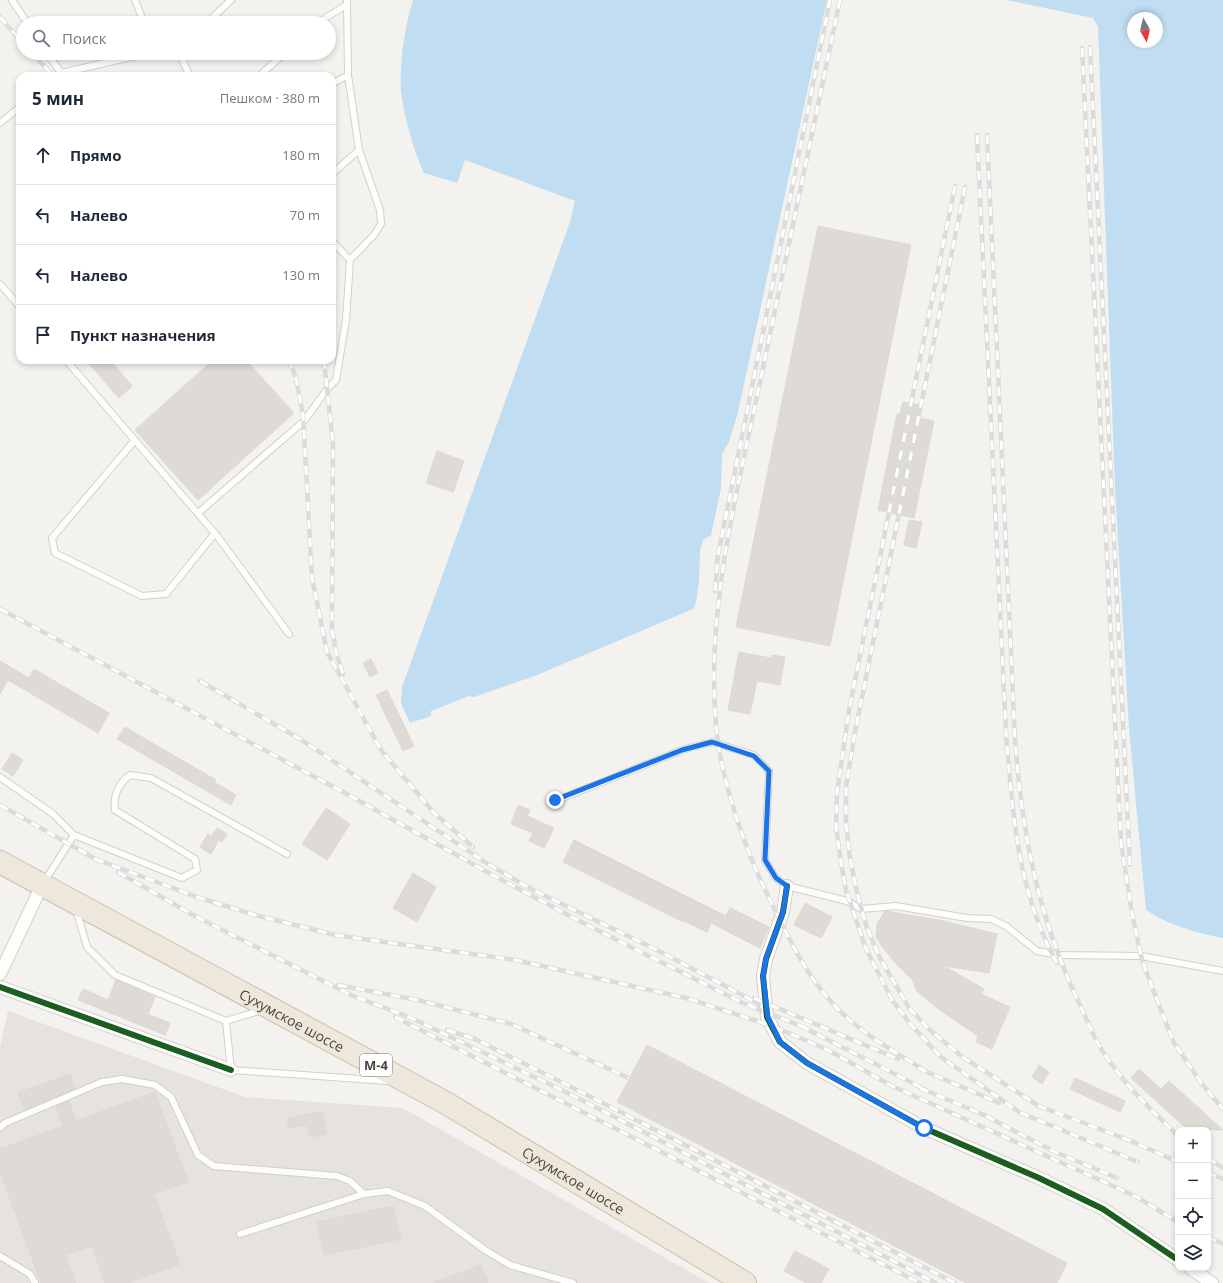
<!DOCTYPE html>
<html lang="ru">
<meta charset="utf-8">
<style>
:root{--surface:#fff;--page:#f6f6f7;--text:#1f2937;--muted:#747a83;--line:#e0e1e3}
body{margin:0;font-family:"Open Sans",sans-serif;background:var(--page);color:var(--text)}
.controls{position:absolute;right:12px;bottom:12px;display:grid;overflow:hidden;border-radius:8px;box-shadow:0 2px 6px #0003}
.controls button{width:36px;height:36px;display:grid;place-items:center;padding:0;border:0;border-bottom:1px solid var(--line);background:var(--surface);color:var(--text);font:20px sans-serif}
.compass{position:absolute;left:1127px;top:12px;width:36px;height:36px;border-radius:50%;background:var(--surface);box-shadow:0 2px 6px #0003;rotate:172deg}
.stop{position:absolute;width:12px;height:12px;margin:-9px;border:3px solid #1a73e8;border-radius:50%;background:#fff}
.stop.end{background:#1a73e8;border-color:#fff;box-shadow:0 1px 4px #0008}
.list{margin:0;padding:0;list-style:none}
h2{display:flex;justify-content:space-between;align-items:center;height:52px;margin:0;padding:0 16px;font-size:17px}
h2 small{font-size:13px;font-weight:400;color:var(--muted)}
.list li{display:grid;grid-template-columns:26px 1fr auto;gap:12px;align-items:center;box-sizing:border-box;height:60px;padding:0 16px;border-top:1px solid var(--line)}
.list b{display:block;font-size:15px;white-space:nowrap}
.list em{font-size:13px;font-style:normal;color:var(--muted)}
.icon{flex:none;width:22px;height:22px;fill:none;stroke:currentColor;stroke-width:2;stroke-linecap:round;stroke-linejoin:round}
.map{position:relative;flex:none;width:1223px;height:1283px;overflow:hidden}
.search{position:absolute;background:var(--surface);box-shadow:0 2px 6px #0003;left:16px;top:16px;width:320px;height:44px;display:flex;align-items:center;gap:10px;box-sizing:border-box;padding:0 14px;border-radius:22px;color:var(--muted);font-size:15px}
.panel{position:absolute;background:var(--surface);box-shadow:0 2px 6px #0003;left:16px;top:72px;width:320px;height:292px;border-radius:12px}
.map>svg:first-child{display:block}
.industrial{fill:#e6e2de}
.water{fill:#c0ddf1;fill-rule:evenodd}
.building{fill:#dedbd6;stroke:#dcd9d4}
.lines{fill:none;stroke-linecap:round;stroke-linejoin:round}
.lane-casing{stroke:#d2d0cb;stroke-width:8}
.street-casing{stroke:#d2d0cb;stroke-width:14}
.highway-casing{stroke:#ccbfa9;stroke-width:24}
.lane{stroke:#fdfdfc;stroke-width:6}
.street{stroke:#fdfdfc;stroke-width:12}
.highway{stroke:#ede8db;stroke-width:22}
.rail-casing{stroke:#dbdbda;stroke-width:4.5}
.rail{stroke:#fff;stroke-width:3;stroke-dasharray:9;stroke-linecap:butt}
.cycleway-casing{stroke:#fff;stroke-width:8}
.cycleway{stroke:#1b5e20;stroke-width:6}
.route{stroke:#1a73e8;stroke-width:5}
.labels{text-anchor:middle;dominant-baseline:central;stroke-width:3.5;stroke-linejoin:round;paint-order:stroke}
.shield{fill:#fff;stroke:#817c74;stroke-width:1}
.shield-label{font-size:13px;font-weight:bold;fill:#4b4439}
.street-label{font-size:14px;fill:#4b4439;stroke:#fff}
</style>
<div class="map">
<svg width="1223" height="1283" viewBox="0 0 1223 1283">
<rect width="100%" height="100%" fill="#f4f2ee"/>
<!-- industrial -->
<path class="industrial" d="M 8,1011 L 245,1097 L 403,1108 L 709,1283 L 0,1283 L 0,1048 Z"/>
<!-- water -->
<path class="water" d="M 413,0 L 827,0 L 738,412 L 729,442 L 722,454 L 721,488 L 711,535 L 703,540 L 700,551 L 699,581 L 696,603 L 693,609 L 537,675 L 474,697 L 469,696 L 431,711 L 431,716 L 410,723 L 401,703 L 402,687 L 570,222 L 575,201 L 465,160 L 457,183 L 424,173 C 413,149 404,117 401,91 C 399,65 405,25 413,0 Z
M 1006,0 L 1223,0 L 1223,938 C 1197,933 1168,925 1146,910 L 1129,728 L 1115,488 L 1098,27 L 1093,18 ZM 1133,18 L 1157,18 L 1157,42 L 1133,42 Z"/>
<!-- building -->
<path class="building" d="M 818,226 L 911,245 L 830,646 L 736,627 Z
M 86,360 L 110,360 L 132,386 L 119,398 Z
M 213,360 L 246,360 L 294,413 L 198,500 L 135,430 Z
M 903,402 L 921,405 L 919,418 L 934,421 L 914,518 L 878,510 L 897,414 L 900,414 Z
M 437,451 L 464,461 L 453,492 L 426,483 Z
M 909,520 L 922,522 L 916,548 L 904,545 Z
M 739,652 L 771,658 L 772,655 L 785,657 L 780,685 L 757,681 L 750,714 L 728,710 Z
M 371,659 L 378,673 L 370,677 L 363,663 Z
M 0,661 L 29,678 L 34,669 L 109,713 L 98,733 L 8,680 L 0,694 Z
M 387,690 L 414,746 L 403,751 L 376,695 Z
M 125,727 L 216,780 L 214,782 L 236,795 L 231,805 L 117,739 Z
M 12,753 L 23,760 L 13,776 L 2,769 Z
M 518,805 L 530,810 L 527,816 L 554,828 L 544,848 L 529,841 L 533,833 L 511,824 Z
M 326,808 L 350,824 L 327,860 L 302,844 Z
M 217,828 L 227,834 L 222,842 L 212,836 Z
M 208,834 L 218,841 L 211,854 L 200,847 Z
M 574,840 L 726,916 L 730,908 L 769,927 L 760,948 L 711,923 L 707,932 L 684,921 L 683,922 L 563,862 Z
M 413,873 L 436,887 L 417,922 L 393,908 Z
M 805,903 L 832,917 L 821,938 L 794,925 Z
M 885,911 L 939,920 L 997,934 L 989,973 L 944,966 L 984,989 L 981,994 L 1010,1007 L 992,1049 L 976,1042 L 978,1036 L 937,1008 L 917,991 L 913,981 L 898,966 L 883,948 L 876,937 L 877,924 Z
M 116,980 L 155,997 L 148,1014 L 170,1023 L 165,1035 L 78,1000 L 83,989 L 108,1000 Z
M 647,1045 L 1067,1263 L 1057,1283 L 966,1283 L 617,1102 Z
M 1039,1065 L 1049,1072 L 1042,1084 L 1032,1077 Z
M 1139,1069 L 1161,1089 L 1169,1081 L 1223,1130 L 1188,1130 L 1131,1078 Z
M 70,1074 L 75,1089 L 24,1109 L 18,1093 Z
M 1075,1078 L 1125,1101 L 1120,1112 L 1070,1089 Z
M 155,1092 L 188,1182 L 154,1194 L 180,1264 L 128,1283 L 105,1283 L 92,1246 L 66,1255 L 76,1283 L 41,1283 L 0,1172 L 0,1149 L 63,1126 L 56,1106 L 69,1101 L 76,1121 Z
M 322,1111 L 327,1134 L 310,1137 L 307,1125 L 289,1128 L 287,1119 Z
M 393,1206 L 401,1239 L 324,1255 L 317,1222 Z
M 795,1251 L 829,1269 L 821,1283 L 806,1283 L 784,1271 Z
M 481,1265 L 488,1283 L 435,1283 L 435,1282 Z"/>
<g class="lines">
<defs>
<path id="lane" d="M 12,0 L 27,23
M 135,0 L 144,23
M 347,0 L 348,75 L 359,150 L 380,210 L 381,224 L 374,235 L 350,260
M 207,23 L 231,0
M 318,23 L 346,5
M 47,53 L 61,73 L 149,53
M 179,53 L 190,76
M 259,76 L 285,53
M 332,84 L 348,75
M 0,123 L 20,107
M 332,174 L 359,150
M 0,284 L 20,307
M 66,360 L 218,537 L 289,634
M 135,440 L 52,538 L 55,553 L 142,596 L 166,594 L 215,533
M 198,513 L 304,421 L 328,388 L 336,380 L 346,320 L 350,260 L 332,241
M 0,777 L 53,814 L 74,835 L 182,878 L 197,870 L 195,859 L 115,810 C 113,795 118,784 130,775 L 151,778 L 287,854
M 555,801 L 682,750 L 712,742 L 754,755 L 769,771 L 765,860 L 776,878 L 787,886 L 847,901 L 861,909 L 896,906 L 967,918 L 991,919 L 1006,926 L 1037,951 L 1059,955 L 1141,956 L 1223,971
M 44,882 L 74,835
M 76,909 L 87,947 L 115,975 L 226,1021 L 262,1010
M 226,1021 L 231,1070 L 388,1081
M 0,1128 L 5,1123 L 102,1082 L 122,1079 L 155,1085 L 171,1097 L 198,1155 L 214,1166 L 337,1176 L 350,1181 L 364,1194
M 240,1234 L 364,1194 L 388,1191 L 425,1206 L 485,1250 L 510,1265 L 573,1283
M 0,1256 L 30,1274 L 35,1283"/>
<path id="street" d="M 787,886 L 783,912 L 766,959 L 763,976 L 767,1017 L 780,1042 L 807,1063 L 924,1128 L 1039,1178 L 1103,1209 L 1178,1260
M 0,974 L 42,885
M 0,987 L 231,1070
M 1190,1268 L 1212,1283"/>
<g id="highway">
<path id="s1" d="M 0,862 L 446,1103 L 745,1283"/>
</g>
</defs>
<!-- lane casing -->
<use href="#lane" class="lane-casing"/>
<!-- street casing -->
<use href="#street" class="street-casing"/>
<!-- highway casing -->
<use href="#highway" class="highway-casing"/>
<!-- lane -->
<use href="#lane" class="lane"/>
<!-- street -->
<use href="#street" class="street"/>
<!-- highway -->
<use href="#highway" class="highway"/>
<defs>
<path id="rail" d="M 840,0 C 815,119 790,239 765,358 C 741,478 705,602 716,726 C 721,781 746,853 771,902 C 787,935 803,969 827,997 C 852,1028 890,1049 924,1070
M 0,17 L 23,43
M 1090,47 L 1130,865
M 1082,48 L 1121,843 L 1132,913 L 1141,956 L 1147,974 L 1174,1043 L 1202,1084 L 1223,1109
M 32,53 L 53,76
M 977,135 L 1006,733 C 1012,811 1018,894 1057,963
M 987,135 L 1015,739 C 1022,835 1038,916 1079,1003 C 1086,1017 1092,1034 1100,1047 C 1121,1081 1149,1108 1178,1136
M 955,186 L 849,710 L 837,793 L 836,825 L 840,857 L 846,890 L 866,949 L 892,1000 L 911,1025 L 941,1057 L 1019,1112 L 1138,1162
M 965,187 L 855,732 L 846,787 L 846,825 L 850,858 L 858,897 L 867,928 L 880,958 L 909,1008 L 930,1030 L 964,1058 L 1039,1106 L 1131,1141 L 1178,1162
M 289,360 L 296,378 L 303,415 L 312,578 L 327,652 L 381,750 L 434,813 L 473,847
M 324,360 L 333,444 L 332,630 L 336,652 L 343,674
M 715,591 L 718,555 L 830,0
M 0,609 L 345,793 L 487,872 L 589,926 L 743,1003 L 806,1028
M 200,681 L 300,739 L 488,864 L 533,890 L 659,951 L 759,1004
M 0,805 L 99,861
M 95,859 L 197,897 L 255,915 L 335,935 L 515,960 L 686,998 L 772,1026 L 828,1050 L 890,1085 L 1137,1197 L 1178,1222
M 118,872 L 193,915 L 351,995 L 409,1017 L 572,1095 L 936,1283
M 338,985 L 418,1000 L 511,1024 L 629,1078
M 754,998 L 898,1059
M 395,1017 L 920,1283
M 801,1026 L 926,1090
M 447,1030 L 475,1039 L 595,1099 L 955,1283
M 918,1068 L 999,1103
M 920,1088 L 984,1115 L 1055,1152 L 1117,1178
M 1208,1158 L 1223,1168
M 1208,1173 L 1223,1179
M 1208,1237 L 1223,1244"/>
</defs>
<!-- rail casing -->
<use href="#rail" class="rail-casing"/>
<!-- rail -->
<use href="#rail" class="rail"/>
<defs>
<path id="cycleway" d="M 787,886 L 783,912 L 766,959 L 763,976 L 767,1017 L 780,1042 L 807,1063 L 924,1128 L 1039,1178 L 1103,1209 L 1178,1260
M 0,987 L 231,1070"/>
</defs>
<!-- cycleway casing -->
<use href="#cycleway" class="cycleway-casing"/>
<!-- cycleway -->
<use href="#cycleway" class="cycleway"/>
</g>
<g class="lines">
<!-- route -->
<path class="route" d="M 555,800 L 682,750 L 712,742 L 754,756 L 769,771 L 765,860 L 776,878 L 787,886 L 783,912 L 766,958 L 763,976 L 768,1017 L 780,1042 L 807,1063 L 924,1128"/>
</g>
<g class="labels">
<!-- shield labels -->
<rect class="shield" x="360" y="1054" width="32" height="22" rx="3"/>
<g class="shield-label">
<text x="376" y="1065">М-4</text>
</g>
<!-- street labels -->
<g class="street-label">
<text stroke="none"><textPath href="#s1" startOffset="332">Сухумское шоссе</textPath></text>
<text stroke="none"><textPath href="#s1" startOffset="656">Сухумское шоссе</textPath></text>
</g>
</g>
</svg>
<div class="controls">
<button>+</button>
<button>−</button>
<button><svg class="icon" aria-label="locate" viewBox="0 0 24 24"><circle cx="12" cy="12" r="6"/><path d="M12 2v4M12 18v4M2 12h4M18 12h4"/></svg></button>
<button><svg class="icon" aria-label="layers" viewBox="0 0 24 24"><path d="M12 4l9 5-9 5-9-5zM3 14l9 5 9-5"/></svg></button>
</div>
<svg class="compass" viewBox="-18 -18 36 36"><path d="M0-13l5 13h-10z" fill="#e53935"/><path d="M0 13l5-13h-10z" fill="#747a83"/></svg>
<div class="stop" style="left:924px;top:1128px"></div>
<div class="stop end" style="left:555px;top:800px"></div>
<div class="search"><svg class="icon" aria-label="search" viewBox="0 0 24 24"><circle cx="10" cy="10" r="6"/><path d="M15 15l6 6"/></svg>Поиск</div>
<section class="panel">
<h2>5 мин<small>Пешком · 380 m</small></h2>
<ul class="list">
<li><svg class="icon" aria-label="ahead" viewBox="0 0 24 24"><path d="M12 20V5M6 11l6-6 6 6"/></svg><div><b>Прямо</b></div><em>180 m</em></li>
<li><svg class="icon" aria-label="left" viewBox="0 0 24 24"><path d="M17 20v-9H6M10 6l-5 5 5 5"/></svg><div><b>Налево</b></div><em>70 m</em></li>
<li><svg class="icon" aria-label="left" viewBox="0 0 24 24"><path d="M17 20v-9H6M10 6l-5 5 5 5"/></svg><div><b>Налево</b></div><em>130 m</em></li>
<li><svg class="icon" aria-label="arrive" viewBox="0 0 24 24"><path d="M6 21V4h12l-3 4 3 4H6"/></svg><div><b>Пункт назначения</b></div></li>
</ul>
</section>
</div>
